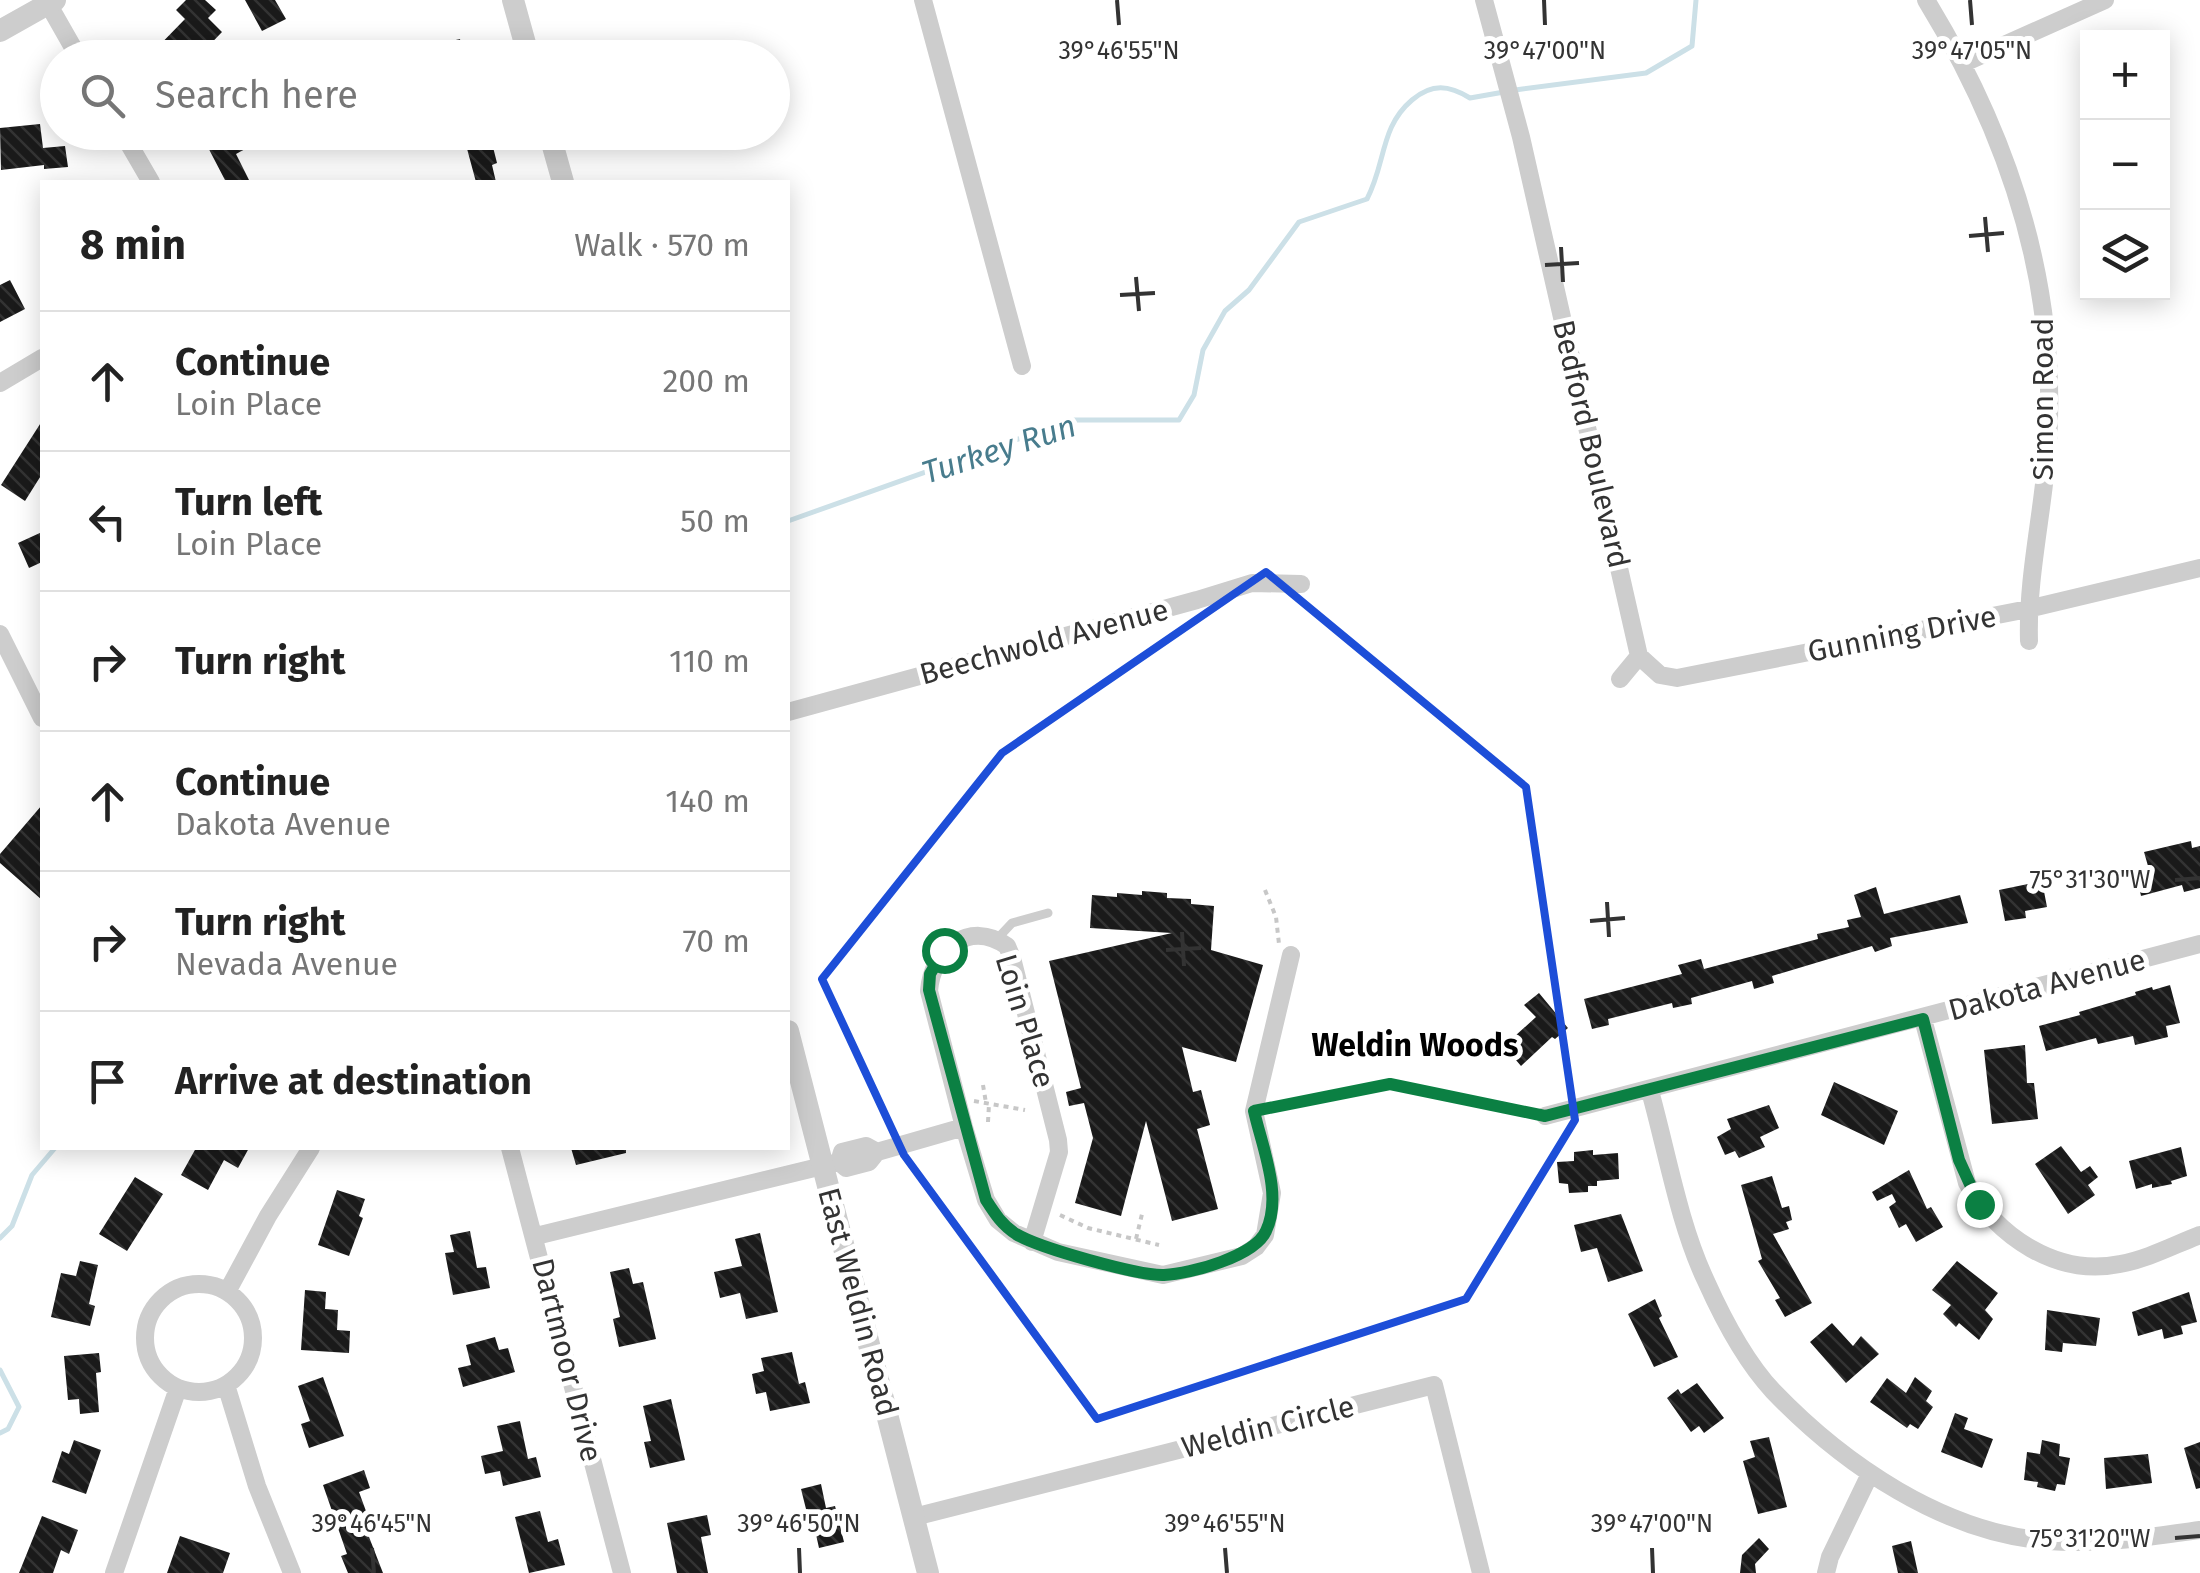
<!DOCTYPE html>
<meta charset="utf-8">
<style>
:root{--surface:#fff;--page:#f2f2f2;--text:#222;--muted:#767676;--line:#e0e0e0}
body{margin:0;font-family:"Fira Sans",sans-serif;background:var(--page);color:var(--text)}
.controls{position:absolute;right:30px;top:30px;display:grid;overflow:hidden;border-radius:0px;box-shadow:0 5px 25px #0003}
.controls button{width:90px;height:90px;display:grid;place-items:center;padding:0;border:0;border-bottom:2px solid var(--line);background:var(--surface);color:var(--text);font:50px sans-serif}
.stop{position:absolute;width:30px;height:30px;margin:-22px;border:8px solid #0b8043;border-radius:50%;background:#fff}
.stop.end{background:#0b8043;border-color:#fff;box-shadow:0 2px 10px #0008}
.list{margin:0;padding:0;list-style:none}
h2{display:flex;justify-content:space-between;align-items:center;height:130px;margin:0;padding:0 40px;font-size:42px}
h2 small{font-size:32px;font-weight:400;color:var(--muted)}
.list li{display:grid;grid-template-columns:65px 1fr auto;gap:30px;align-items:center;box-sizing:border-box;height:140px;padding:0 40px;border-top:2px solid var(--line)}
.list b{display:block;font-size:38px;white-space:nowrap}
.list p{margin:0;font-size:32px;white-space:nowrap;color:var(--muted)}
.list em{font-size:32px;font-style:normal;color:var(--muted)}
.icon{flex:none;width:55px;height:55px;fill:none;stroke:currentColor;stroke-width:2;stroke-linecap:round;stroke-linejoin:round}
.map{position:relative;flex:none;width:2200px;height:1573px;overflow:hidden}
.search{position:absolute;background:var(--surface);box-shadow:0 5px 25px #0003;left:40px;top:40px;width:750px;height:110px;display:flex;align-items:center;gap:25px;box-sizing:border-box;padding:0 35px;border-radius:55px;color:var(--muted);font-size:38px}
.panel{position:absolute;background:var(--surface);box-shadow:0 5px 25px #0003;left:40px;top:180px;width:750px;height:970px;border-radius:0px}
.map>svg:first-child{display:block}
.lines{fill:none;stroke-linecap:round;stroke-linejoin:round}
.stream{stroke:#cce0e7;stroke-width:5}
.building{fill:url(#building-back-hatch)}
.path{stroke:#c7c7c7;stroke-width:4;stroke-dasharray:5 5;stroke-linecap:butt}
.service{stroke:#cdcdcd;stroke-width:9}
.minor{stroke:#cdcdcd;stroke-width:18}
.tertiary{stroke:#cdcdcd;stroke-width:22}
.route{stroke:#0b8043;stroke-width:12}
.marked{fill:none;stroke:#1d4ed8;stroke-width:8;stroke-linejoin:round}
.ticks{fill:none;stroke:#333;stroke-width:4}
.labels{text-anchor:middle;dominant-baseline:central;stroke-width:10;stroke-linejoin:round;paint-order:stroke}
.street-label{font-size:30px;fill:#333;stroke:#fff}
.water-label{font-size:32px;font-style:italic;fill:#487c8d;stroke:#fff}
.neighbourhood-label{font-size:32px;font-weight:bold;fill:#000;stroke:#fff}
.ticks-label{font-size:25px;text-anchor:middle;fill:#333;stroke:#fff;stroke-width:10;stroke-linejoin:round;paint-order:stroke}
</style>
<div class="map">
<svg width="2200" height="1573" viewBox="0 0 2200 1573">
<defs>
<pattern id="building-back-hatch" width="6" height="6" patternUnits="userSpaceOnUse" patternTransform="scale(2.5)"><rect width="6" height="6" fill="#1a1a1a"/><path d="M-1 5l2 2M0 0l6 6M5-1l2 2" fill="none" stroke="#333"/></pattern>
</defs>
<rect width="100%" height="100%" fill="#fff"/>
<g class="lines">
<!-- stream -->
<path class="stream" d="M 1515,90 L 1646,73 L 1692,46 L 1696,0
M 788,521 L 1072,420 L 1179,420 L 1194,395 L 1203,350 L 1225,311 L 1249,290 L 1299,222 L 1367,199 C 1386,163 1380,127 1412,100 C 1432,83 1449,85 1470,98 L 1504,92
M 0,1238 L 12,1226 L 32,1175 L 55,1148
M 0,1370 L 19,1407 L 8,1429 L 0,1433"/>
</g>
<!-- building -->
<path class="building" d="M 186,0 L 205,0 L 216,10 L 208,18 L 222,32 L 197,58 L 147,58 L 185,19 L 176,10 Z
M 245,0 L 275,0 L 286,19 L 262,31 Z
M 460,39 L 464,58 L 406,58 L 405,52 Z
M 40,124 L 43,148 L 65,146 L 68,167 L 44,169 L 44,165 L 1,170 L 0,128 Z
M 200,132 L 239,132 L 247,148 L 236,154 L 250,182 L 226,182 Z
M 440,132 L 494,132 L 494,138 L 491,139 L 497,163 L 492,165 L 496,182 L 476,182 L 466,145 L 444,150 Z
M 10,280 L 25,309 L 0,322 L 0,285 Z
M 42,421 L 42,474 L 25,501 L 1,485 Z
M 42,532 L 42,562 L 29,568 L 18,543 Z
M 42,805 L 42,900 L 0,863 L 0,854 Z
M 2191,841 L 2192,848 L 2200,846 L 2200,888 L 2184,892 L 2182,885 L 2141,896 L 2135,869 L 2148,866 L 2144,852 Z
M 2042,881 L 2047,907 L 2025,911 L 2026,918 L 2005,921 L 1999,890 Z
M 1876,887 L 1884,914 L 1960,895 L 1968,923 L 1890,938 L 1892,946 L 1875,952 L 1872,946 L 1772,976 L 1774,983 L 1754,989 L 1752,981 L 1691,998 L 1692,1004 L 1673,1008 L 1672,1003 L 1608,1019 L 1609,1025 L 1592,1029 L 1584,999 L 1682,974 L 1678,965 L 1701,959 L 1704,969 L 1818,939 L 1817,934 L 1849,927 L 1847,920 L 1861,917 L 1854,895 Z
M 1142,891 L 1167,893 L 1167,898 L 1191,899 L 1191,904 L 1214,906 L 1211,950 L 1263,965 L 1236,1062 L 1182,1047 L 1193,1092 L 1201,1090 L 1210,1125 L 1197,1129 L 1218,1209 L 1172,1221 L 1146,1121 L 1121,1216 L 1075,1203 L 1093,1138 L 1084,1103 L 1069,1106 L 1066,1092 L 1081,1088 L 1049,961 L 1172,933 L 1090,928 L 1092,895 L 1117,897 L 1117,893 L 1142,895 Z
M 2170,985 L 2180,1023 L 2166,1026 L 2168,1037 L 2135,1045 L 2133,1036 L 2098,1044 L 2096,1038 L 2046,1051 L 2039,1026 L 2080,1015 L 2079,1012 L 2136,995 L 2135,992 L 2152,987 L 2153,990 Z
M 1539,993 L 1568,1028 L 1555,1039 L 1552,1037 L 1521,1066 L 1504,1046 L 1536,1017 L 1524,1005 Z
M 2025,1045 L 2027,1083 L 2034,1083 L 2038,1119 L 1992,1124 L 1984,1050 Z
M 1834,1082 L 1898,1111 L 1884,1145 L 1821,1115 Z
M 1769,1105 L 1779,1128 L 1760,1137 L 1765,1147 L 1739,1158 L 1735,1151 L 1725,1155 L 1717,1137 L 1731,1129 L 1727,1119 Z
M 2061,1146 L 2081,1172 L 2090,1166 L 2098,1177 L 2088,1185 L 2095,1195 L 2068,1214 L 2035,1164 Z
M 2181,1147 L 2187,1176 L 2171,1181 L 2172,1184 L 2152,1188 L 2152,1184 L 2136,1189 L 2129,1161 Z
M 196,1148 L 249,1148 L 238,1168 L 224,1160 L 208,1190 L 181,1175 Z
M 571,1148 L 626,1148 L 626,1153 L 576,1165 Z
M 1593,1150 L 1593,1155 L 1618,1153 L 1619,1179 L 1597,1181 L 1597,1186 L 1588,1186 L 1588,1192 L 1569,1193 L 1568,1184 L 1559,1183 L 1557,1162 L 1574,1161 L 1574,1152 Z
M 1909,1170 L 1927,1209 L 1931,1207 L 1943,1227 L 1916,1242 L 1906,1224 L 1899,1228 L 1889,1207 L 1896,1202 L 1892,1194 L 1877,1201 L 1872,1192 Z
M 1772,1176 L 1782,1208 L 1789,1206 L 1792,1220 L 1786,1222 L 1789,1229 L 1773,1234 L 1812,1303 L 1785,1317 L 1775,1300 L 1780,1298 L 1758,1261 L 1762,1259 L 1741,1185 Z
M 135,1177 L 163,1194 L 127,1251 L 99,1234 Z
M 337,1190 L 365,1199 L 359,1216 L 363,1218 L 349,1256 L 318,1245 Z
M 1621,1214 L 1643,1271 L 1608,1282 L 1597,1248 L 1581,1252 L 1574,1225 Z
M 470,1231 L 477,1268 L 486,1267 L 490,1288 L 453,1295 L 445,1253 L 454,1252 L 450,1235 Z
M 760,1233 L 778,1312 L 746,1319 L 740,1293 L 720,1298 L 714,1272 L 742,1266 L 735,1239 Z
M 80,1261 L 98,1265 L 89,1304 L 95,1306 L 90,1326 L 51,1317 L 61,1273 L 76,1276 Z
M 1957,1261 L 1998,1293 L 1985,1310 L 1993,1319 L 1979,1340 L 1959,1323 L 1956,1327 L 1943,1314 L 1951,1305 L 1932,1290 Z
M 629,1268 L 633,1284 L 643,1282 L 656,1339 L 619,1347 L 613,1319 L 620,1317 L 610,1272 Z
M 305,1290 L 326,1292 L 325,1309 L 338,1310 L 337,1330 L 350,1331 L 349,1353 L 301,1350 Z
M 2189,1292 L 2197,1322 L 2181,1326 L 2183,1334 L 2164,1339 L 2162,1329 L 2138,1336 L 2132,1312 Z
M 1655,1299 L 1662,1316 L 1659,1318 L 1678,1357 L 1654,1367 L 1628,1314 Z
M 2047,1310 L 2100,1318 L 2096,1346 L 2063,1343 L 2062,1352 L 2045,1350 Z
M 1832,1323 L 1853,1346 L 1861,1336 L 1879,1354 L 1846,1383 L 1810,1342 Z
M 495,1337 L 499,1350 L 508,1348 L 515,1372 L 463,1387 L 458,1368 L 471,1365 L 466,1345 Z
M 792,1352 L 799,1384 L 805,1382 L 810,1403 L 770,1411 L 766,1392 L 756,1394 L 752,1374 L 764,1371 L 761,1358 Z
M 99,1353 L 101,1372 L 96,1373 L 99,1412 L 80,1414 L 79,1399 L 68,1400 L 64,1356 Z
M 323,1377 L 344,1436 L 309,1448 L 301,1424 L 310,1421 L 298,1386 Z
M 1915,1377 L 1932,1391 L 1926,1401 L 1933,1407 L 1918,1429 L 1910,1424 L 1907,1428 L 1870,1402 L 1887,1378 L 1906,1393 Z
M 1697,1383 L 1724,1418 L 1704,1433 L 1699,1426 L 1691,1432 L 1667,1398 L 1678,1389 L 1681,1394 Z
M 671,1399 L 685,1460 L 650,1468 L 644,1442 L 651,1441 L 643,1406 Z
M 1955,1413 L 1968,1418 L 1964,1429 L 1993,1439 L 1982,1468 L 1941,1452 Z
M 520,1421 L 528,1459 L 536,1457 L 541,1477 L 503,1486 L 500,1471 L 485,1474 L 481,1456 L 503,1451 L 497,1426 Z
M 1769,1437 L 1787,1507 L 1758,1514 L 1743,1461 L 1755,1457 L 1750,1441 Z
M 74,1440 L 101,1450 L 86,1494 L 52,1482 L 62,1451 L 69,1454 Z
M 2042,1440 L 2060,1444 L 2059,1456 L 2070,1458 L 2065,1485 L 2057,1484 L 2055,1491 L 2037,1487 L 2038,1482 L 2024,1480 L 2027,1452 L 2040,1454 Z
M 2200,1442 L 2200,1488 L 2196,1489 L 2184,1448 Z
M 2148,1454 L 2152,1483 L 2106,1489 L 2104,1458 Z
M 364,1470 L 370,1488 L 359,1492 L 370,1522 L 364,1524 L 383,1573 L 348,1573 L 341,1556 L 347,1554 L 323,1485 Z
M 821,1484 L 826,1508 L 835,1506 L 844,1542 L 819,1548 L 815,1530 L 805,1533 L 800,1514 L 807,1513 L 801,1489 Z
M 540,1511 L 548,1542 L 558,1539 L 565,1565 L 529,1573 L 515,1517 Z
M 707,1515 L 711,1535 L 701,1537 L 708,1573 L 677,1573 L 667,1523 Z
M 42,1516 L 78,1530 L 69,1554 L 61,1550 L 53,1573 L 19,1573 Z
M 180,1536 L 230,1553 L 223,1573 L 167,1573 Z
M 1759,1538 L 1769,1549 L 1755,1564 L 1756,1573 L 1740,1573 L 1742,1555 Z
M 1911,1541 L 1918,1573 L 1898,1573 L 1892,1546 Z"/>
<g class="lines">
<!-- path -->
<path class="path" d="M 1265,890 L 1276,917 L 1279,944
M 983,1085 L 986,1103
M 974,1101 L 1025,1110
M 1270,1107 L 1390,1084 L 1531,1113
M 988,1122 L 989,1104
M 1060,1215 L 1088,1228 L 1159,1245
M 1136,1239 L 1142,1214"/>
<!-- service -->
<path class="service" d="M 997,939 L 1012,923 L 1048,913"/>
<!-- minor -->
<path class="minor" d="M 46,0 L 79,58
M 923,0 L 1022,366
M 1484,0 L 1521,137 L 1639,656
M 1926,0 C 2008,134 2058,284 2048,443 C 2044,509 2027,575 2029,641
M 1964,63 L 2105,0
M 122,132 L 151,182
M 0,383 L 42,358
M 0,634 L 42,718
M 1620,679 L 1639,656 L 1660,675 L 1677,678 L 2028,609 L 2200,568
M 788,712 L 1197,600 L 1252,583 L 1301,584
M 1923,1019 L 1967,1183 C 1997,1237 2057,1277 2120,1264 C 2148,1259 2174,1245 2200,1235
M 1650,1091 C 1667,1152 1679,1224 1706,1281 C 1723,1319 1745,1361 1773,1391 C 1844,1465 1944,1533 2048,1541 C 2099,1545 2150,1537 2200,1530
M 1545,1116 L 2200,944
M 510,1148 L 622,1573
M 839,1162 L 842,1152 L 866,1146 L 877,1152
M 536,1236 L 839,1162 L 846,1168 L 869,1162 L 877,1152 L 964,1127
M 1032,1242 L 1059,1152 L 1058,1140 L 1012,958 L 1007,946 C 969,919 932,950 929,991 L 964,1127 L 986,1200 L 998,1220 L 1014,1233 L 1058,1252 L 1163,1275 L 1242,1256 L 1256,1247 L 1265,1235 L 1272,1193 L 1254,1111 L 1291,955
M145 1338a54 54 0 1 1 108 0a54 54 0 1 1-108 0Z
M 227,1292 L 268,1216 L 311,1148
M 226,1385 L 257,1486 L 292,1573
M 914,1517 L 1434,1385 L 1481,1573
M 114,1573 L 178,1388
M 1826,1573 L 1830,1557 L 1869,1476"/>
<!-- tertiary -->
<path class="tertiary" d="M 513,0 L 529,58
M 0,31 L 55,0
M 549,132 L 563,182
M 788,1031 L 928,1573"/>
</g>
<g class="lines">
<!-- route -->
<path class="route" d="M 944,950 L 930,974 L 929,990 L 986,1200 C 995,1214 1002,1225 1016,1234 C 1039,1248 1139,1276 1164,1275 C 1191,1274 1255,1256 1266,1231 C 1283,1195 1262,1147 1254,1111 L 1390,1084 L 1545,1116 L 1923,1019 L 1959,1160 L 1979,1204"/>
</g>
<!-- marked area -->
<path class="marked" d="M 1266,572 L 1526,787 L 1575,1120 L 1466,1299 L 1097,1419 L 904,1155 L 822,979 L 1002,753 Z"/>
<!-- ticks -->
<path class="ticks" d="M 1117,0 L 1119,25M 1544,0 L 1545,25M 1970,0 L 1972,25M 1985,217 L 1988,252M 1969,236 L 2004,233M 1561,247 L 1563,282M 1545,265 L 1579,263M 1136,277 L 1139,311M 1120,295 L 1155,293M 2175,880 L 2200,878M 1607,902 L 1609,937M 1590,921 L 1625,918M 1182,932 L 1184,966M 1166,950 L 1201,948M 2175,1538 L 2200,1536M 372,1548 L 374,1573M 799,1548 L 800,1573M 1225,1548 L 1227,1573M 1652,1548 L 1653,1573"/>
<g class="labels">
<!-- street labels -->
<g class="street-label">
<text transform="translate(2043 399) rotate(-90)">Simon Road</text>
<text transform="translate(1591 444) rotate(77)">Bedford Boulevard</text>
<text transform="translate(1902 634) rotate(-11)">Gunning Drive</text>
<text transform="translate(1044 642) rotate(-15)">Beechwold Avenue</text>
<text transform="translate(2047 985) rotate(-15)">Dakota Avenue</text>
<text transform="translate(1025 1021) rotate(73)">Loin Place</text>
<text transform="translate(858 1302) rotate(75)">East Weldin Road</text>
<text transform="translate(567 1360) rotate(76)">Dartmoor Drive</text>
<text transform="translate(1268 1427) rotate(-14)">Weldin Circle</text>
</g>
<!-- water labels -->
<g class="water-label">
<text transform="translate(999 449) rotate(-18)">Turkey Run</text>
</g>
<!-- neighbourhood labels -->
<g class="neighbourhood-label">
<text x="1415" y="1045">Weldin Woods</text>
</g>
</g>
<g class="ticks-label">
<text x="1119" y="59">39°46'55"N</text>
<text x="1545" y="59">39°47'00"N</text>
<text x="1972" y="59">39°47'05"N</text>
<text x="2090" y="888">75°31'30"W</text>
<text x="372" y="1532">39°46'45"N</text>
<text x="799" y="1532">39°46'50"N</text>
<text x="1225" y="1532">39°46'55"N</text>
<text x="1652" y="1532">39°47'00"N</text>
<text x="2090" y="1547">75°31'20"W</text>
</g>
</svg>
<div class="controls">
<button>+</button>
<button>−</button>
<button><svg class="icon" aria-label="layers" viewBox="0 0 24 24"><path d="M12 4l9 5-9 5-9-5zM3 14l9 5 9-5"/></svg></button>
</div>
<div class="stop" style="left:944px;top:950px"></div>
<div class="stop end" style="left:1979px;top:1204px"></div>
<div class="search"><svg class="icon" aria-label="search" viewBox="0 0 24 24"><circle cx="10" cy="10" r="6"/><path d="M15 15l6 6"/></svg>Search here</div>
<section class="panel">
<h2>8 min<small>Walk · 570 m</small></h2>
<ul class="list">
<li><svg class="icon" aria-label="ahead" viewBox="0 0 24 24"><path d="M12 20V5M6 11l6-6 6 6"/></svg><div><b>Continue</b><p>Loin Place</p></div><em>200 m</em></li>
<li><svg class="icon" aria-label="left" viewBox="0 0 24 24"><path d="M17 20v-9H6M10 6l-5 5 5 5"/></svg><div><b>Turn left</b><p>Loin Place</p></div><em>50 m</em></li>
<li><svg class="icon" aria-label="right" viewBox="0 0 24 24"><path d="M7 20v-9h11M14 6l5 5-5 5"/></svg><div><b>Turn right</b></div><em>110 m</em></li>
<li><svg class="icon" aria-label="ahead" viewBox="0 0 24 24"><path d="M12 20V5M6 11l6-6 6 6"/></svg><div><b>Continue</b><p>Dakota Avenue</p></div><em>140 m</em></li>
<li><svg class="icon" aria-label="right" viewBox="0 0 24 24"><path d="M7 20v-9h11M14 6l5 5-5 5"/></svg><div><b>Turn right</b><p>Nevada Avenue</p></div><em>70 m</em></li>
<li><svg class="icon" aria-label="arrive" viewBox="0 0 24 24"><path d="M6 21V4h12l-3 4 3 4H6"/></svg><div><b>Arrive at destination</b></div></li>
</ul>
</section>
</div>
